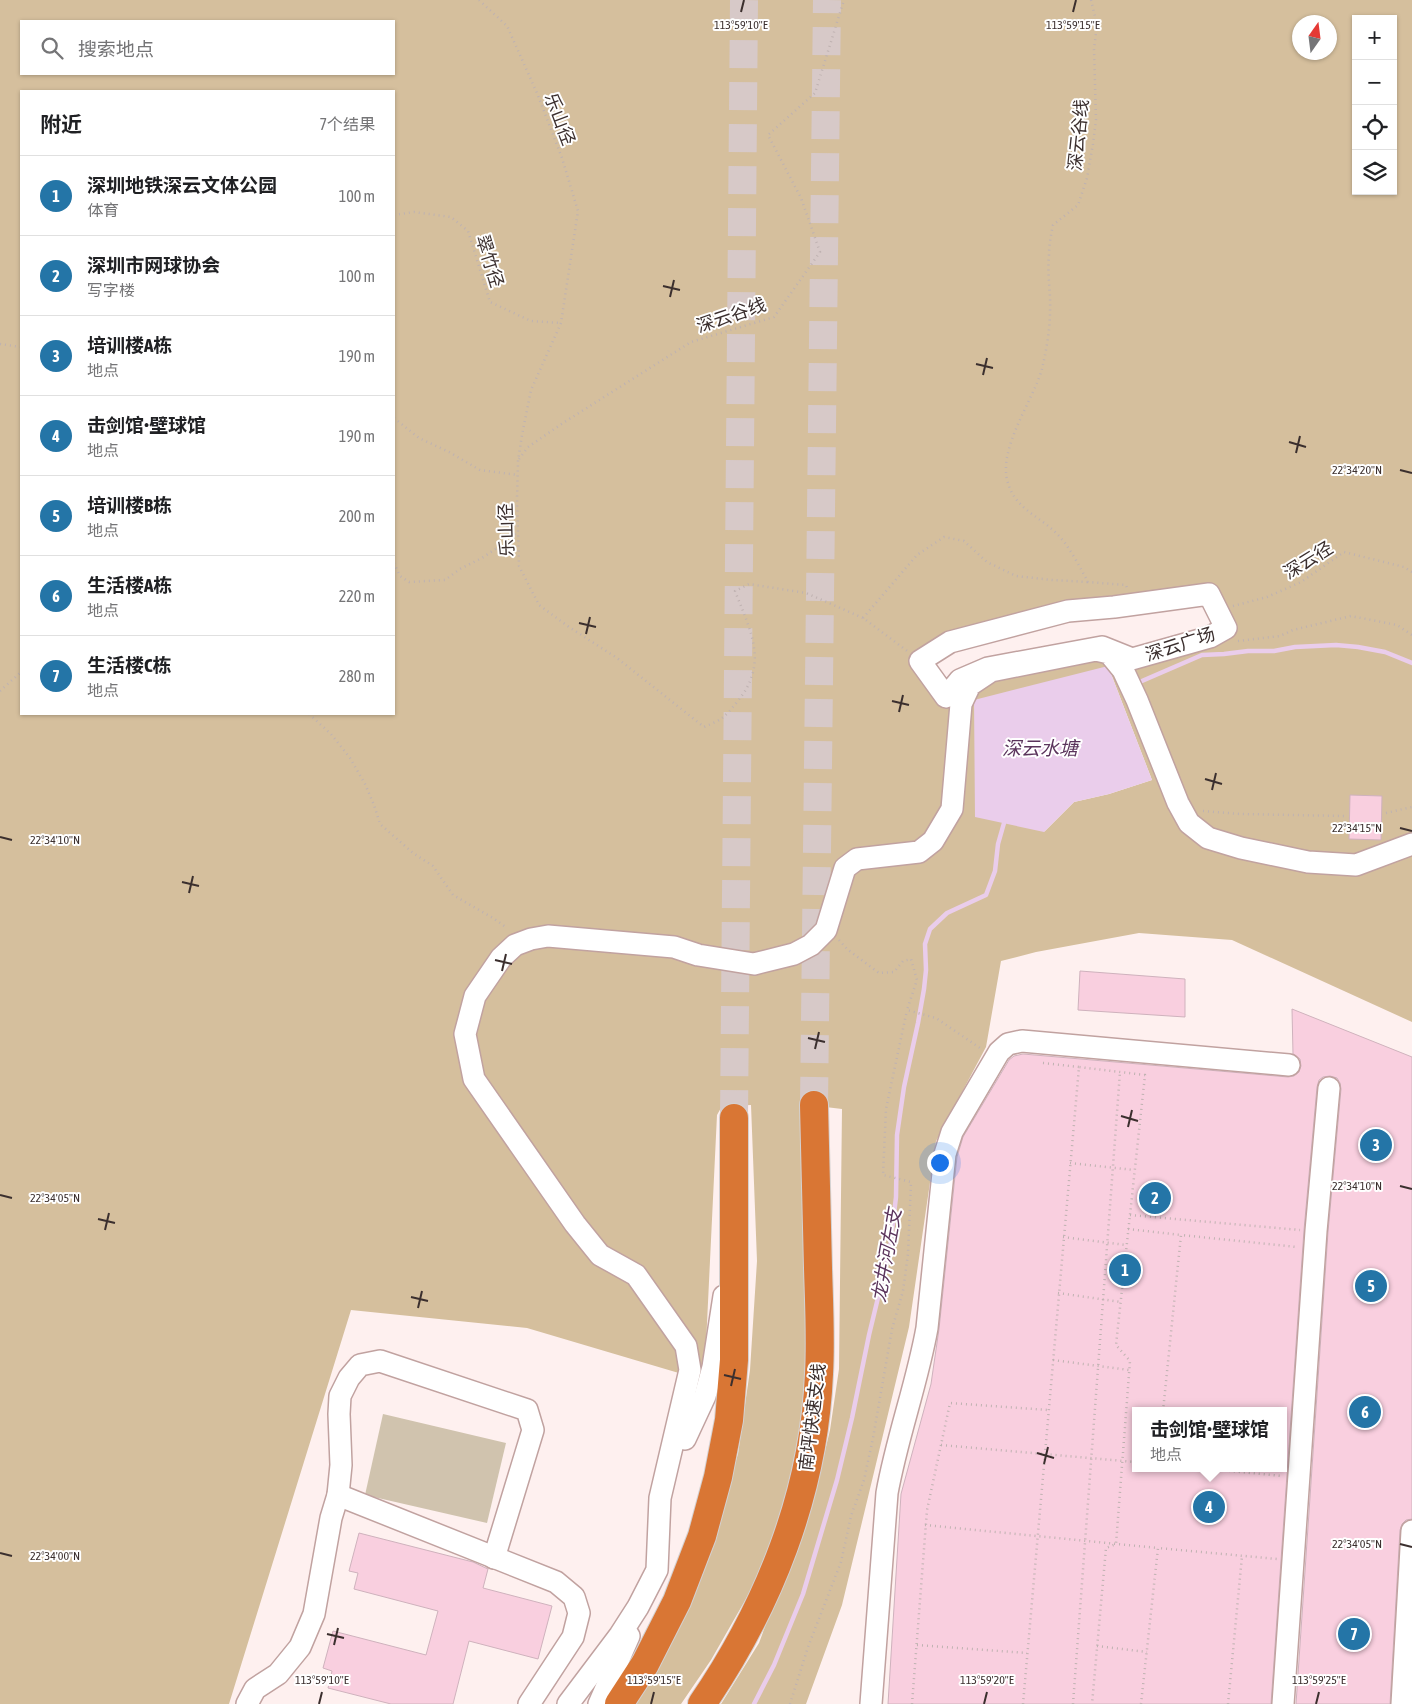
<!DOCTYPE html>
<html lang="zh">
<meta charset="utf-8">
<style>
:root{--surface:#fff;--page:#f6f6f6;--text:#202124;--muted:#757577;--line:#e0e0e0;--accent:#2475a7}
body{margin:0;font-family:"Asap Condensed","Noto Sans SC",sans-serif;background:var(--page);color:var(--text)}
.controls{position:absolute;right:15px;top:15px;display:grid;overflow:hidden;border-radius:0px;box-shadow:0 1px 4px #0004}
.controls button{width:45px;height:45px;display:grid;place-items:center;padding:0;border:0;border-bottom:1px solid var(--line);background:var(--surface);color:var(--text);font:25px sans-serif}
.compass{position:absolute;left:1292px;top:15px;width:45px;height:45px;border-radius:50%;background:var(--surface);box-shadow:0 1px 4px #0004;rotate:14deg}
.you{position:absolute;left:939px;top:1162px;width:18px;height:18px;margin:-12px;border:4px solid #fff;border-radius:50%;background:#1a73e8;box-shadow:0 0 0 8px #1a73e833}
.badge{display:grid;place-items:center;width:32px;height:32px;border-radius:50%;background:var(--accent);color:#fff;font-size:16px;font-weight:700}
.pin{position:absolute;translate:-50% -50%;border:2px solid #fff;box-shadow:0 1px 5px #0006}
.popup{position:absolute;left:1132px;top:1407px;width:155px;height:65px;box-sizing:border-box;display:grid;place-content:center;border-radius:0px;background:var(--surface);filter:drop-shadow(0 1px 4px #0005);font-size:16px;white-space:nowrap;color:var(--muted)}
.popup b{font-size:19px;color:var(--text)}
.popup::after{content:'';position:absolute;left:50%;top:100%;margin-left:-10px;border:10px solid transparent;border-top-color:var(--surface)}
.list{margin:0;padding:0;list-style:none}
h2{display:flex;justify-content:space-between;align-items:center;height:65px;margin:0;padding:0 20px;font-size:21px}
h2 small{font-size:16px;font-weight:400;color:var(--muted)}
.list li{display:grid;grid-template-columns:32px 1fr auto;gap:15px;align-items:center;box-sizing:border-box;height:80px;padding:0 20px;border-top:1px solid var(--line)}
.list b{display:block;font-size:19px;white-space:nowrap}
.list p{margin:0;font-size:16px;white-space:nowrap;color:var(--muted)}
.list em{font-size:16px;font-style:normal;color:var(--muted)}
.icon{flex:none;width:28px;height:28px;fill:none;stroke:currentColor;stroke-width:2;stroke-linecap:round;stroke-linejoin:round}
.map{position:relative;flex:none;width:1412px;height:1704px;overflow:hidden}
.search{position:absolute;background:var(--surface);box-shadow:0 1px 4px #0004;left:20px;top:20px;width:375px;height:55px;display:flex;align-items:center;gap:12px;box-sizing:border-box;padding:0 18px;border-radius:0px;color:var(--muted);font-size:19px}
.panel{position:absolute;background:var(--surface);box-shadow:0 1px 4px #0004;left:20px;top:90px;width:375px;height:625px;border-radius:0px}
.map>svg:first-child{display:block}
</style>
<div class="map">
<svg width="1412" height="1704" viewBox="0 0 1412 1704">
<rect width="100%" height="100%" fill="#fef0ef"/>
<path fill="#d0c3ae" d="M383,1414L506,1443L487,1523L365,1495Z"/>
<path fill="#d5bf9d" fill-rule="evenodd" d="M0,0H1412V1022L1232,940L1139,933L1036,952L1001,961L986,1047L936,1141L909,1327L842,1605L806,1704H721L759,1643L817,1485L830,1430L839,1369L842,1109L809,1105L810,1346L803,1431L780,1519L751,1590L711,1660L681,1704H628L708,1547L738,1454L750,1370L757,1261L751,1105L722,1106L717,1115L706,1344L699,1379L527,1328L351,1310L229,1704H0ZM1356,19H1393V191H1356ZM21,21H394V74H21ZM1300,22H1330V52H1300ZM21,91H394V714H21ZM1209,594L1226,627L1132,659L1102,647L946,696L921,661L1114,607ZM1108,666L1152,780L1109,794L1074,802L1044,832Z"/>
<path fill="#eacdeb" d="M1108,666L1152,780L1109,794L1074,802L1044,832L975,817L974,700Z"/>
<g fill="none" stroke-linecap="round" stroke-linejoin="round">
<g stroke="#eacdeb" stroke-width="4.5">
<path d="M1135,684L1202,655L1224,654L1248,651H1274L1295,647L1336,645L1358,647L1385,652L1412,663"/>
<path d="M754,1704L774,1665L803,1594L837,1480L852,1418L869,1335L890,1248L896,1197L897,1135L904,1087L918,1023L924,989L926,970L925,944L930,929L947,913L986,895L995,871L998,844L1004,823"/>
</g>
</g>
<g fill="#f9cfdf" stroke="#cfb2bd" fill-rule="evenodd">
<path d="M1350,795L1382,796L1381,840L1349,839Z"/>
<path d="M1080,971L1185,979V1017L1078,1010Z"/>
<path d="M1292,1009L1412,1057V1519L1406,1520L1402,1524L1400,1530L1390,1704H1296L1328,1232L1341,1089L1340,1083L1337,1078L1330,1076L1323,1077L1319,1080L1317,1087L1304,1230L1271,1704H888L901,1494L931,1384L939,1329L957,1157L963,1137L1009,1060L1014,1056L1023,1054L1288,1077L1294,1076L1299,1072L1301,1066L1300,1059L1293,1054ZM1135,1411H1283V1468H1135Z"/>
<path d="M359,1533L473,1562L488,1569L483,1588L552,1606L538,1659L469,1641L453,1704H391L328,1688L332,1671L323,1668L333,1631L426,1655L438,1611L354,1589L358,1573L349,1571Z"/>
</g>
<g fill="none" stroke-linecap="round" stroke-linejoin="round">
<g stroke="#d7c9c8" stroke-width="28" stroke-dasharray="28 14" stroke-linecap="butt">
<path d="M814,1105L827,0"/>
<path d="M734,1118L744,0"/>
</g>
<defs>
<g id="minor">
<path d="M1209,594L1226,628L1210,637L1132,659L1102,647L988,668L960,680L946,697L920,661L950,642L1068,611L1114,607Z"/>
<path d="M685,1439L705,1396L713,1367L724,1296"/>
<path d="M338,1495L556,1582L574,1597L579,1613L573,1637L529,1704"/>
<path d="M247,1704L255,1689L278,1674L300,1647L314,1614L331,1518L338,1495L341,1465L339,1414L340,1396L349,1378L360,1365L380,1361L527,1410L533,1430L494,1558"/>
<path d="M568,1704L620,1635L638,1607L657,1570L660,1498L690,1370L686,1346L636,1275L600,1255L575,1224L474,1079L465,1034L475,996L501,958L515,945L531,939L548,936L674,947L698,955L754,964L794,954L811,945L826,930L845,868L857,859L919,852L933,841L952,809L961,704L970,685L991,671L1096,650L1109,653L1123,670L1137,700L1178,803L1189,823L1208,838L1241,848L1308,862L1356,865L1412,844"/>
<path d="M599,1704L629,1636"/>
<path d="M871,1704L887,1493C897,1437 917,1384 927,1328L945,1154L952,1132L999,1052L1008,1044L1022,1041L1289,1065"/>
<path d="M1283,1704L1316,1231L1329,1088"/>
<path d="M1402,1704L1412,1531"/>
</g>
<g id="highway">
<path d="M619,1704L645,1664L677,1601L702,1536L718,1477L729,1420L734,1360V1118"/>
<path d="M702,1704C769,1606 814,1493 819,1374C821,1339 819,1303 818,1268C817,1214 815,1159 814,1105"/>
</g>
</defs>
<use href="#minor" stroke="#c1a2a0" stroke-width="24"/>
<use href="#highway" stroke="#d4d1d1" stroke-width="30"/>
<g stroke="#bfb2b1" stroke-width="2.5" stroke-dasharray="1 4" stroke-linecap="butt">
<path d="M479,0L507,26L537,93L562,158L578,211L561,323L531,390L522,435L518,461L517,499L519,566L539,605L569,627L617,658L704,727C723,719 724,718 737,702C769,664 751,632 735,591L749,584L806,593L863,618L907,651"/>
<path d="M1091,0L1097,25L1094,49L1096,120L1093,144L1087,178L1078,205L1053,225C1051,235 1049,245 1049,255C1047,274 1051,293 1050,312C1050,331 1046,351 1042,369C1033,401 997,449 1008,483C1016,510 1040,516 1057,534C1068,544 1081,569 1088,582L1126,585L1127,588"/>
<path d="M394,215L414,212L451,217L468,231L490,302L531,321L561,323"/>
<path d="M0,344L21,347"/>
<path d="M394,418L419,438L449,452L480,470L518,475"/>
<path d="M519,459L528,447L563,423L691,342L774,317L820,252L801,198L768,135L815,93L844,0"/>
<path d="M394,563L400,576L409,582L445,580L460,569L482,558L509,540L518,531"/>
<path d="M1233,606L1267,597L1301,582L1344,552L1404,567L1412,572"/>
<path d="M863,618L917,555L944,537L964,541L987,562L1016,576L1052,580L1088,582"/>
<path d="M1238,641L1280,636L1293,630L1351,616L1397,625L1412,635"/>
<path d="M0,691L21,672"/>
<path d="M309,714L331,734L350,758L365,784L374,805L380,824L413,853L433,866L453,895L493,918L507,928"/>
<path d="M1203,811L1240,814L1345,816"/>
<path d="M1386,813L1412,807"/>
<path d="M839,940L847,949L879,973L894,972L903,961L911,959L917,980L907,1010L936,1018L980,1048"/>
<path d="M1043,1063L1079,1067"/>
<path d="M1070,1163L1134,1170"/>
<path d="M1130,1215L1300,1230"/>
<path d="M1128,1229L1181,1235"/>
<path d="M1063,1237L1126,1245"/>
<path d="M1058,1293L1121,1302"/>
<path d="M1053,1360L1129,1370"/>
<path d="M1163,1411L1181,1235L1297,1247"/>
<path d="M941,1445L1135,1462"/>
<path d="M1199,1468L1282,1476"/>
<path d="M925,1525L1158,1548"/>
<path d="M917,1645L1027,1653"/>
<path d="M1097,1646L1147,1652"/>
<path d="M790,1704L808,1647L841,1562L851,1516L864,1480L873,1438L892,1329L903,1291L908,1254L911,1182L883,1175L886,1109L907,1010"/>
<path d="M912,1704L927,1510L950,1403L1048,1410"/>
<path d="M1023,1704L1079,1067L1145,1075L1116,1345L1130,1361L1116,1544L1106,1548L1092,1704"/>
<path d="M1073,1704L1120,1072"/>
<path d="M1141,1704L1158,1548L1277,1559"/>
<path d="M1228,1704L1242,1556"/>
</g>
<use href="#minor" stroke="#fff" stroke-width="21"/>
<use href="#highway" stroke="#d97634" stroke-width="28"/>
</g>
<path fill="none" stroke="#3b2f2e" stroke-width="2" d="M741,12L744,0M1073,12L1076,0M663,286L680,290M670,297L674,280M976,364L993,368M983,375L987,358M1289,442L1306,447M1296,453L1300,436M1400,470L1412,473M579,623L596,627M586,634L590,617M892,701L909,705M899,712L903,695M1205,779L1222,784M1212,790L1216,773M1400,828L1412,831M0,837L12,840M182,882L199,886M189,893L193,876M495,960L512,964M502,971L506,954M808,1038L825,1042M815,1049L819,1032M1121,1116L1138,1121M1128,1127L1132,1110M1400,1186L1412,1189M0,1195L12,1198M98,1219L115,1223M105,1230L109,1213M411,1297L428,1301M418,1308L422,1291M724,1375L741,1379M731,1386L735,1369M1037,1453L1054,1458M1044,1464L1048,1447M1400,1544L1412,1547M0,1553L12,1556M327,1634L344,1638M334,1645L338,1628M319,1704L322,1692M651,1704L654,1692M984,1704L987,1692M1316,1704L1319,1692"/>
<g text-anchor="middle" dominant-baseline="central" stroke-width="4" stroke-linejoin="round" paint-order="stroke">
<g font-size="18" fill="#3b2f2e" stroke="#fff">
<text transform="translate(560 119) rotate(69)">乐山径</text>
<text transform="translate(1078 135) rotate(-84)">深云谷线</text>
<text transform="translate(490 261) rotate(73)">翠竹径</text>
<text transform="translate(731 315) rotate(-19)">深云谷线</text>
<text transform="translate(506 530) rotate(-92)">乐山径</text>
<text transform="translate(1308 560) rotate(-32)">深云径</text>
<text transform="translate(1180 644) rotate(-18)">深云广场</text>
<text transform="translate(812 1417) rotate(-83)">南坪快速支线</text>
</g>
<g font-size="19" font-style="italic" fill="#5b345c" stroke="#fff">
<text x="1040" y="748">深云水塘</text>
<text transform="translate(886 1255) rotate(-80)">龙井河左支</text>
</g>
</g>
<g font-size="12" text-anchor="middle" fill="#3b2f2e" stroke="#fff" stroke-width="4" stroke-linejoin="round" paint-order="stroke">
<text x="741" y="29">113°59'10"E</text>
<text x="1073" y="29">113°59'15"E</text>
<text x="1357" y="474">22°34'20"N</text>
<text x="1357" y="832">22°34'15"N</text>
<text x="55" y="844">22°34'10"N</text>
<text x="1357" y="1190">22°34'10"N</text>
<text x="55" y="1202">22°34'05"N</text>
<text x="1357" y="1548">22°34'05"N</text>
<text x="55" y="1560">22°34'00"N</text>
<text x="322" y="1684">113°59'10"E</text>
<text x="654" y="1684">113°59'15"E</text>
<text x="987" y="1684">113°59'20"E</text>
<text x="1319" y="1684">113°59'25"E</text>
</g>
</svg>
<div class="controls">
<button>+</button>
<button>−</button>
<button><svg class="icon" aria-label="locate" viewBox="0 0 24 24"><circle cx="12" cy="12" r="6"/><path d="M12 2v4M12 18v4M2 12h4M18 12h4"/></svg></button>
<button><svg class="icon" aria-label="layers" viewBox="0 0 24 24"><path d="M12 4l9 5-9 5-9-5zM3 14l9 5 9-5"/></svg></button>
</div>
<svg class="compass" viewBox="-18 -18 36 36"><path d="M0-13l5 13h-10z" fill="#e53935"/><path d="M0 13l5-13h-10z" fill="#757577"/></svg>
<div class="you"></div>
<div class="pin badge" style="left:1125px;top:1270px">1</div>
<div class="pin badge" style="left:1155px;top:1198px">2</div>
<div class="pin badge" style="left:1376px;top:1145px">3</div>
<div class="pin badge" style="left:1209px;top:1507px">4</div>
<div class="popup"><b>击剑馆•壁球馆</b>地点</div>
<div class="pin badge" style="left:1371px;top:1286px">5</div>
<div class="pin badge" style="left:1365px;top:1412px">6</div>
<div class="pin badge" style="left:1354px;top:1634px">7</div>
<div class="search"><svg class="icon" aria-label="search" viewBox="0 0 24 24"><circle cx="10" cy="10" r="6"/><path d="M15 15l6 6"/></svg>搜索地点</div>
<section class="panel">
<h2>附近<small>7个结果</small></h2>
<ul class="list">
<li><span class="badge">1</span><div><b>深圳地铁深云文体公园</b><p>体育</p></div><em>100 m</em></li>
<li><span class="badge">2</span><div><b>深圳市网球协会</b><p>写字楼</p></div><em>100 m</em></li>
<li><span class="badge">3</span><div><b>培训楼A栋</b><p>地点</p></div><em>190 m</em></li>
<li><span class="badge">4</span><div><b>击剑馆•壁球馆</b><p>地点</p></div><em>190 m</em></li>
<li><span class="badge">5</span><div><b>培训楼B栋</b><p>地点</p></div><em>200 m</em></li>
<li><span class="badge">6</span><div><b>生活楼A栋</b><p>地点</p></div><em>220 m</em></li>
<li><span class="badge">7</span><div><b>生活楼C栋</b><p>地点</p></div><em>280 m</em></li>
</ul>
</section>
</div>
